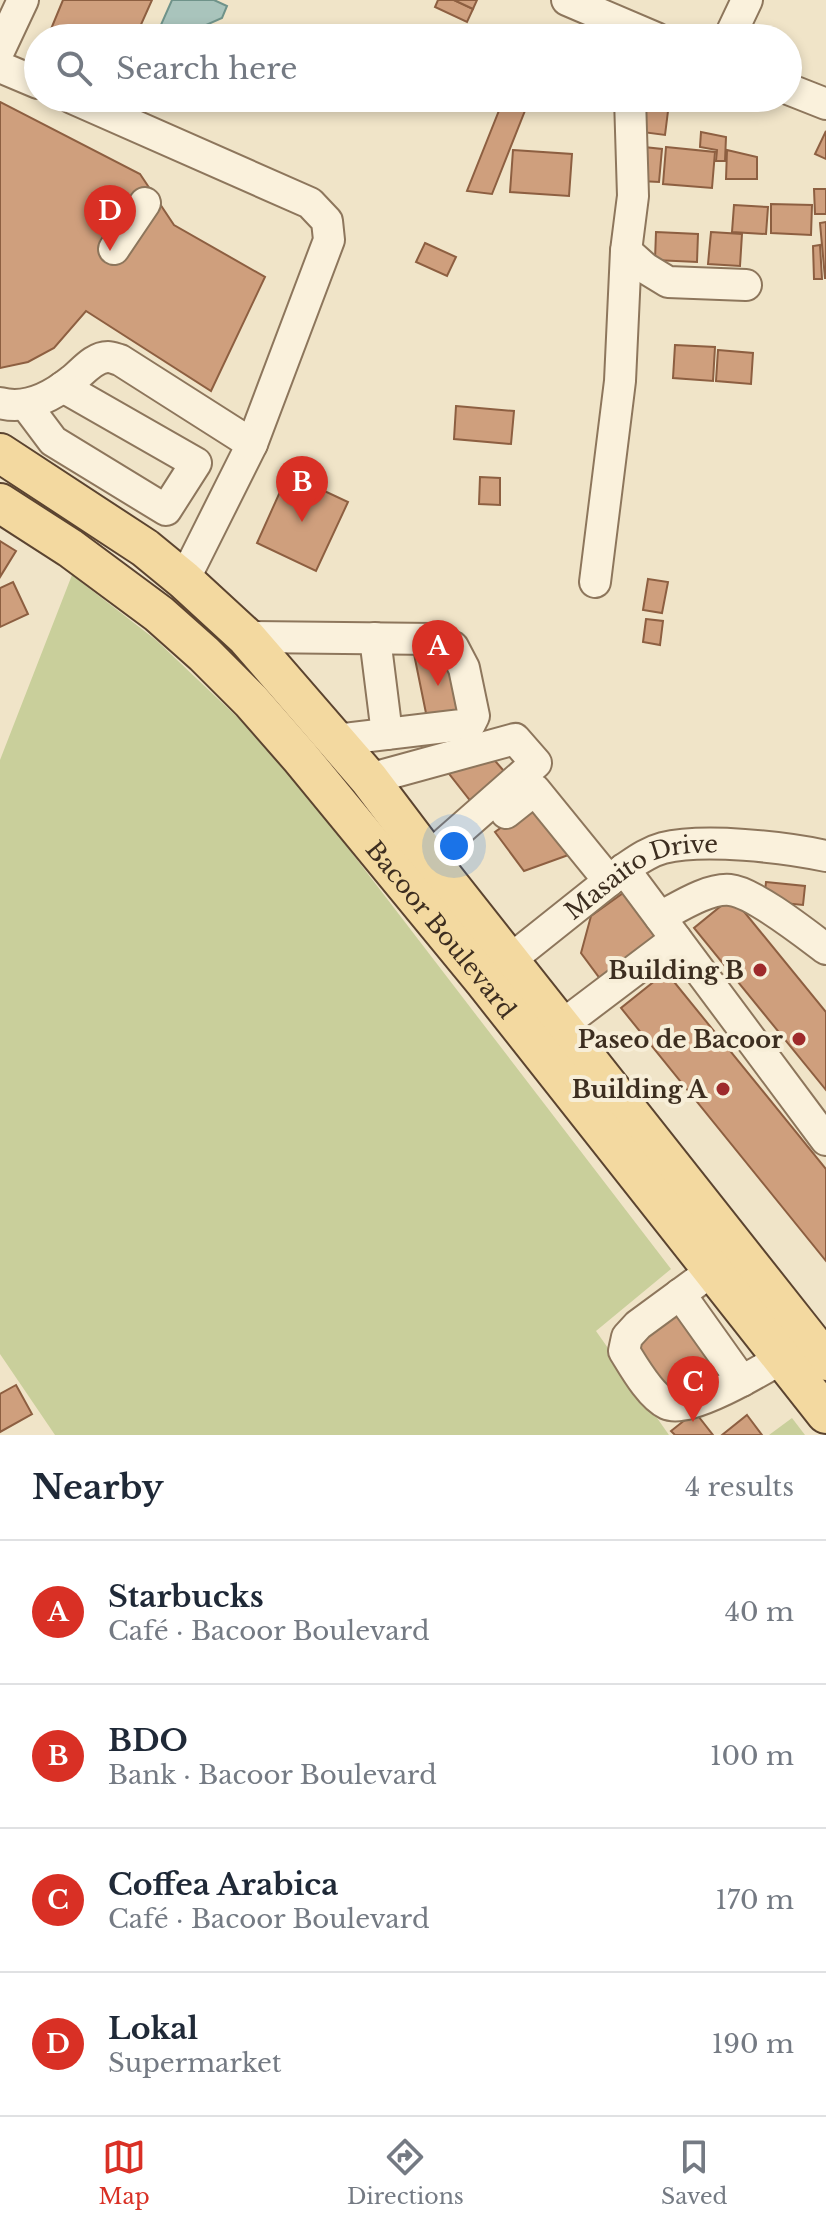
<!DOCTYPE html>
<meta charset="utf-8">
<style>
:root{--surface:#fff;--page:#f2f2f3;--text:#1f2937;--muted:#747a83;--line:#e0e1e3;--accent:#d93025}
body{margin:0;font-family:"Libre Baskerville",serif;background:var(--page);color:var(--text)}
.you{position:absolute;left:454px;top:846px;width:28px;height:28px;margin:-20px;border:6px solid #fff;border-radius:50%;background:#1a73e8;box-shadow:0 0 0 12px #1a73e833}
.badge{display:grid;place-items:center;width:52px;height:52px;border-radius:50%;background:var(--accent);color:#fff;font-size:26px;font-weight:700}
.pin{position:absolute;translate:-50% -66px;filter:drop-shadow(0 2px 4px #0008)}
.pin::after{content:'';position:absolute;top:42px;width:28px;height:24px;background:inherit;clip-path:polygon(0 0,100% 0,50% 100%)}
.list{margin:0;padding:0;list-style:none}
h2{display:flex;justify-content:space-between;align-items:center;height:104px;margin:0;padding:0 32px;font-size:34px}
h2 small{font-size:26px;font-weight:400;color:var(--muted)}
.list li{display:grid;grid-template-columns:52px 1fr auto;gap:24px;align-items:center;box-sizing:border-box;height:144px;padding:0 32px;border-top:2px solid var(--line)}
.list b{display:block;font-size:30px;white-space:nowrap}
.list p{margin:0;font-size:26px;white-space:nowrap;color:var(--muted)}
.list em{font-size:26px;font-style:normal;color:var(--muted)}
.icon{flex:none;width:44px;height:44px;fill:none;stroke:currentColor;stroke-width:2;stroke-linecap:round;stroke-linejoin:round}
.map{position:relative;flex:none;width:826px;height:1435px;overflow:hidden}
.search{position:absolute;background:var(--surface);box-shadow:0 4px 12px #0003;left:24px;right:24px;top:24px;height:88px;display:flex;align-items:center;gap:20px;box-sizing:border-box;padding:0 28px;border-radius:44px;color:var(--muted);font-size:30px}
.sheet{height:680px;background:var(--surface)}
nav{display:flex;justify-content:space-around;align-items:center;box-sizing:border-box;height:112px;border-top:2px solid var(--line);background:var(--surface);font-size:22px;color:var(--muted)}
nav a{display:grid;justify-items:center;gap:4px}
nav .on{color:var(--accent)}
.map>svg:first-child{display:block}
</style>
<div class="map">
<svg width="826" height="1435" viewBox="0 0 826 1435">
<rect width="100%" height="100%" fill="#f0e4c8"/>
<g fill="#c9cf9b">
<path d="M72,575L156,640L276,754L671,1269L596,1331L669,1435H55L0,1354V760Z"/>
<path d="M792,1418L805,1435H769Z"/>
</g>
<path fill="#a9c4bc" stroke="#6f938a" stroke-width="2" d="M172,0H214L227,6L222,18L179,37L160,27Z"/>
<g fill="#cf9f7d" stroke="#8d5f41" stroke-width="2">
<path d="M63,0H152L135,38H71L51,29Z"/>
<path d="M438,0H454L473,9L467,22L435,7Z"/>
<path d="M454,0H477L473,9Z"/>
<path d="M504,98H530L492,194L467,191Z"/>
<path d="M645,98H672L667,108Z"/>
<path d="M0,102L140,174L174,225L265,277L211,391L86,311L54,348L28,362L0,368Z"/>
<path d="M644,108L668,111L665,135L642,132Z"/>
<path d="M826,131V159L815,154Z"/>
<path d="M701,132L726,137L725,161H716L717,150L700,147Z"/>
<path d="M644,147L662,149L659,182L640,181Z"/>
<path d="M666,147L715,152L712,188L663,184Z"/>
<path d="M513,150L572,154L569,196L510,192Z"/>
<path d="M727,150L757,157V179H726Z"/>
<path d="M814,189H826V214H815Z"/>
<path d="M771,204L812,205L811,235L771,233Z"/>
<path d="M734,205L768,207L766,234L732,232Z"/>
<path d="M826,222V278H825L820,223Z"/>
<path d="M656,232L698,234L697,262L655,260Z"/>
<path d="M711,232L742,234L740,266L708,264Z"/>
<path d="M425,243L456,257L447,276L416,262Z"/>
<path d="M820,245L822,279H814L813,246Z"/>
<path d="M675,345L715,347L713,381L673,378Z"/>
<path d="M718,350L753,353L751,384L716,381Z"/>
<path d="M456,406L514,411L511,444L454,439Z"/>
<path d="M288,474L348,502L316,571L257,543Z"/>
<path d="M480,477L500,478V505L479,504Z"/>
<path d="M0,541L16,551L0,577Z"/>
<path d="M648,579L668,582L662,613L643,610Z"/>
<path d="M13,582L28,614L0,627V588Z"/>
<path d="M646,619L663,621L660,645L643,642Z"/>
<path d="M448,648L462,717L428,723L414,654Z"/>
<path d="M489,754L511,779L476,808L439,761Z"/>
<path d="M536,802L574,853L524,871L495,832Z"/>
<path d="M766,882L805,886L803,905L764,901Z"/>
<path d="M626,891L663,942L604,984L581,953L591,916Z"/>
<path d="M732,897L826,1012V1090L694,928Z"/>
<path d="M666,972L826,1169V1261L621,1008Z"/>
<path d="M677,1310L721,1367L673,1404L629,1346Z"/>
<path d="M16,1385L32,1414L0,1432V1394Z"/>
<path d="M695,1412L713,1435H675L671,1431Z"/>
<path d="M747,1415L762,1435H722Z"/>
</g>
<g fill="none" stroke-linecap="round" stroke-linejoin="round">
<defs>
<g id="minor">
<path d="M567,0L656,38"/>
<path d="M729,38L747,0"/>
<path d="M0,49L23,0"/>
<path d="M0,67L38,83"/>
<path d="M788,89L826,104"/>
<path d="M72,98L310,203L327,221L329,240L252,444L184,580"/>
<path d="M630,98L633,196L626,251L645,268L668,282L746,285"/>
<path d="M114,249L145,203"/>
<path d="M0,403C26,410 51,397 71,381C82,373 93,357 108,357C112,357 116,359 120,360L252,444"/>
<path d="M26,405L53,441L166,510L196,463L63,387"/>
<path d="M595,582L620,381L626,251"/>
<path d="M246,637L434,639L453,647L464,668L474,716L470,724L336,740"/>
<path d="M375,638L387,734"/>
<path d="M369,779L515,739L536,763L429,857"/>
<path d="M506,813L535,790L609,881"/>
<path d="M624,869L826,1140"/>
<path d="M660,917C679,907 708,888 730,890C753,892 806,934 826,949"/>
<path id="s1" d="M491,975L624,869C636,861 648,852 663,848C704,838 784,847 826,856"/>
<path d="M561,1026L676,939"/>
<path d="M713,1270L638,1325L627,1337L624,1351C634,1367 650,1396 667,1404C689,1414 762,1370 782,1358"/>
<path d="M680,1294L742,1381"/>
</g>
<g id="major">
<path d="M0,453L145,548L184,580L246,637L369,779L437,869L826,1361"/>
<path id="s2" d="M0,503L70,548L159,614L204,654L251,701L300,757L484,981L826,1414"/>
</g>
</defs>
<use href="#minor" stroke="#8d765c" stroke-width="34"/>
<use href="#major" stroke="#5b4430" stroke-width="42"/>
<use href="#minor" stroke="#faf1dc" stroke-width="30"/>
<use href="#major" stroke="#f3d9a0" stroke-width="38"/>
</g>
<g fill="#9e2a2b" stroke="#f7eed8" stroke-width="3">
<circle cx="760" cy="970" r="8"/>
<circle cx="799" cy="1039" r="8"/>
<circle cx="723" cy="1089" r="8"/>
</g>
<g text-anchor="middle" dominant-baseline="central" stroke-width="8" stroke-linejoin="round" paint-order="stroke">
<g font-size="24" fill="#3d2e20" stroke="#f7eed8">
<text stroke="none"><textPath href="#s1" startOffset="184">Masaito Drive</textPath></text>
<text stroke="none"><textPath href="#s2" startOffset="618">Bacoor Boulevard</textPath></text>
</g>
<g font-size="24" font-weight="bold" fill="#3d2e20" stroke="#f7eed8" text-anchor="end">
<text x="744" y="970">Building B</text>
<text x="783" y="1039">Paseo de Bacoor</text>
<text x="707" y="1089">Building A</text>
</g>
</g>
</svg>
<div class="you"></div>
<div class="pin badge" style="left:438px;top:686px">A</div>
<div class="pin badge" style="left:302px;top:522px">B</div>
<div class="pin badge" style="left:693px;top:1422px">C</div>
<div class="pin badge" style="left:110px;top:251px">D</div>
<div class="search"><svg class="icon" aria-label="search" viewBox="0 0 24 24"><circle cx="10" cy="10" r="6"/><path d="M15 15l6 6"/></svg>Search here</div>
</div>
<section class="sheet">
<h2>Nearby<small>4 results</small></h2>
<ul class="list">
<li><span class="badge">A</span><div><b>Starbucks</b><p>Café · Bacoor Boulevard</p></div><em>40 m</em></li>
<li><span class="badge">B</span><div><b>BDO</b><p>Bank · Bacoor Boulevard</p></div><em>100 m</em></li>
<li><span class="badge">C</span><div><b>Coffea Arabica</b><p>Café · Bacoor Boulevard</p></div><em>170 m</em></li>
<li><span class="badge">D</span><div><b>Lokal</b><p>Supermarket</p></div><em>190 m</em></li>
</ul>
</section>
<nav>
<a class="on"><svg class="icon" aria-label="map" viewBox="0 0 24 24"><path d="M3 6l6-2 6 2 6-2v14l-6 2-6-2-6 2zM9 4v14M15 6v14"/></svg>Map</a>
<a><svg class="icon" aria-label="directions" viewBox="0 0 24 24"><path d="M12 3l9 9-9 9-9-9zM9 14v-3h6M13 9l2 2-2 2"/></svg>Directions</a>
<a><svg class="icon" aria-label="saved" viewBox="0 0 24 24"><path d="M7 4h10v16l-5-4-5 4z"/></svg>Saved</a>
</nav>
